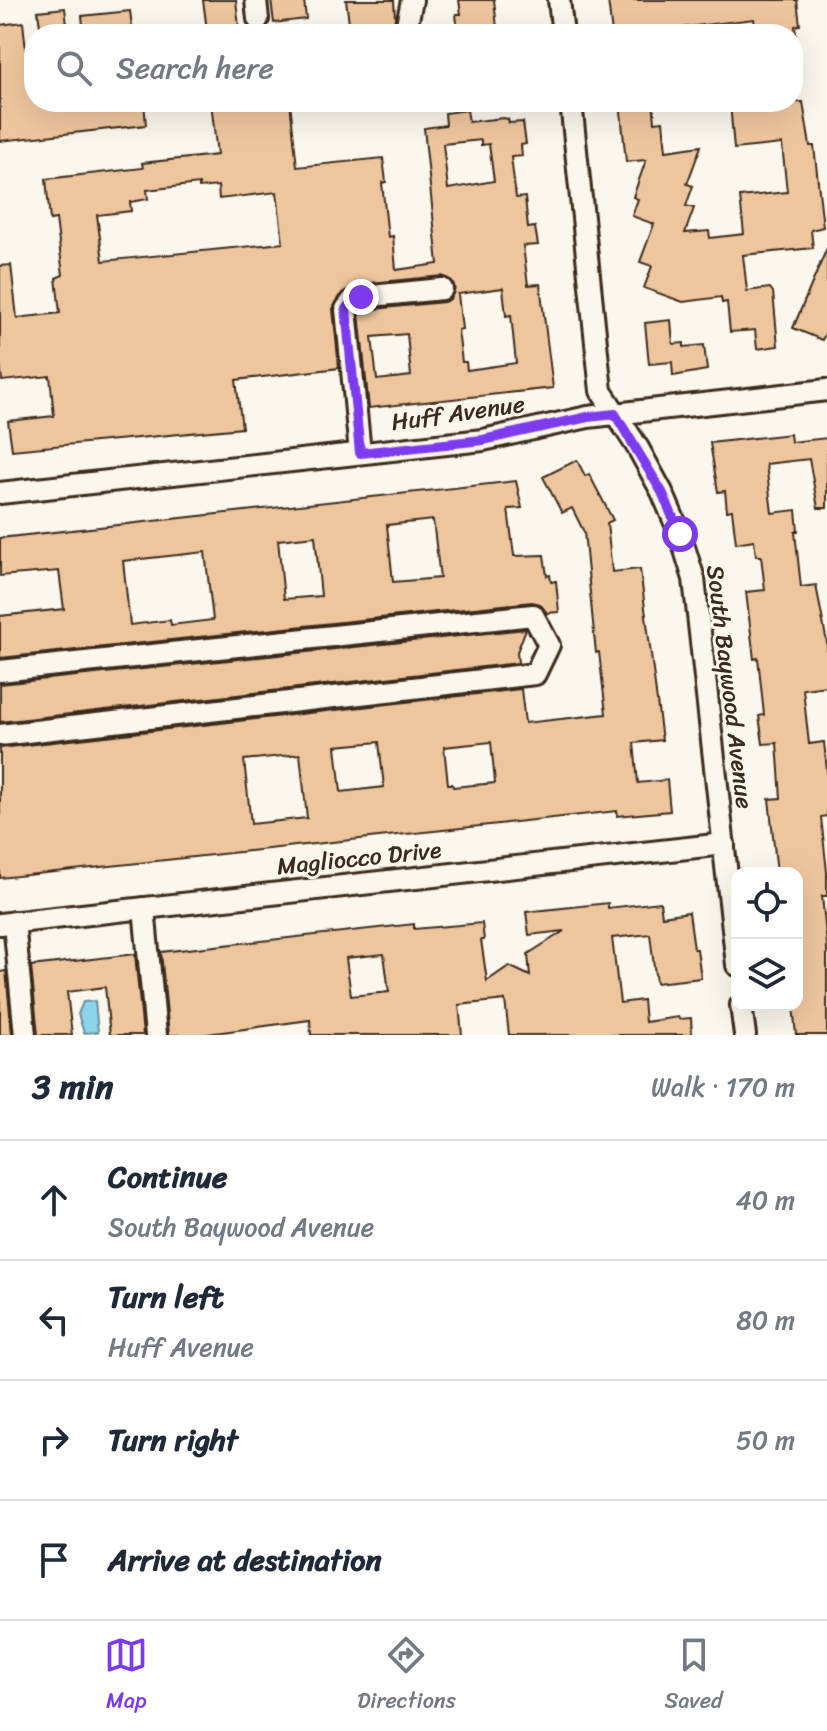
<!DOCTYPE html>
<meta charset="utf-8">
<style>
:root{--surface:#fff;--page:#f6f6f7;--text:#1f2937;--muted:#747a83;--line:#e0e1e3;--accent:#7c3aed}
body{margin:0;font-family:Sriracha,sans-serif;background:var(--page);color:var(--text)}
.controls{position:absolute;right:24px;bottom:24px;display:grid;overflow:hidden;border-radius:16px;box-shadow:0 8px 32px #0002}
.controls button{width:72px;height:72px;display:grid;place-items:center;padding:0;border:0;border-bottom:2px solid var(--line);background:var(--surface);color:var(--text);font:40px sans-serif}
.stop{position:absolute;width:24px;height:24px;margin:-18px;border:6px solid #7c3aed;border-radius:50%;background:#fff}
.stop.end{background:#7c3aed;border-color:#fff;box-shadow:0 2px 8px #0008}
.list{margin:0;padding:0;list-style:none}
h2{display:flex;justify-content:space-between;align-items:center;height:104px;margin:0;padding:0 32px;font-size:34px}
h2 small{font-size:26px;font-weight:400;color:var(--muted)}
.list li{display:grid;grid-template-columns:52px 1fr auto;gap:24px;align-items:center;box-sizing:border-box;height:120px;padding:0 32px;border-top:2px solid var(--line)}
.list b{display:block;font-size:30px;white-space:nowrap}
.list p{margin:0;font-size:26px;white-space:nowrap;color:var(--muted)}
.list em{font-size:26px;font-style:normal;color:var(--muted)}
.icon{flex:none;width:44px;height:44px;fill:none;stroke:currentColor;stroke-width:2;stroke-linecap:round;stroke-linejoin:round}
.map{position:relative;flex:none;width:827px;height:1035px;overflow:hidden}
.search{position:absolute;background:var(--surface);box-shadow:0 8px 32px #0002;left:24px;right:24px;top:24px;height:88px;display:flex;align-items:center;gap:20px;box-sizing:border-box;padding:0 28px;border-radius:32px;color:var(--muted);font-size:30px}
.sheet{height:584px;background:var(--surface)}
nav{display:flex;justify-content:space-around;align-items:center;box-sizing:border-box;height:112px;border-top:2px solid var(--line);background:var(--surface);font-size:22px;color:var(--muted)}
nav a{display:grid;justify-items:center;gap:4px}
nav .on{color:var(--accent)}
.map>svg:first-child{display:block}
</style>
<div class="map">
<svg width="827" height="1035" viewBox="0 0 827 1035">
<rect width="100%" height="100%" fill="#fbf7ec"/>
<filter id="ink" filterUnits="userSpaceOnUse"><feTurbulence type="fractalNoise" baseFrequency=".0125" numOctaves="2"/><feDisplacementMap in="SourceGraphic" scale="16" xChannelSelector="R" yChannelSelector="G"/><feConvolveMatrix kernelMatrix="1 2 1 2 8 2 1 2 1" color-interpolation-filters="sRGB"/></filter>
<g filter="url(#ink)">
<path fill="#8bd4ec" stroke="#6b909a" stroke-width="2" d="M95,1001L98,1032L84,1033L78,1014L83,1002Z"/>
<g fill="#eec69e" stroke="#3b2a1e" stroke-width="2" fill-rule="evenodd">
<path d="M203,0H236L239,27L207,30Z"/>
<path d="M271,0H304L306,19L274,23Z"/>
<path d="M346,0H394L395,18L392,34H353V30H350Z"/>
<path d="M459,0H494L497,28L458,32L456,14H461Z"/>
<path d="M608,0H797L800,25L795,26L796,34H759L756,32L754,19L686,27L687,34H612Z"/>
<path d="M65,8L68,33L41,34L38,11Z"/>
<path d="M130,11L133,34H84L82,16Z"/>
<path d="M23,22L30,88H34V102H144L146,125L0,141V25Z"/>
<path d="M211,102H290L297,167L383,158L386,182L382,183L388,237L393,236L396,270L438,264L424,128L446,125L445,113L467,110L469,122L503,118L508,119L509,123L523,122L526,144L521,145L522,156L511,157L516,198L525,197L528,228L535,227L538,245L523,246L528,285L540,284L553,388L369,408L359,313L364,310L444,302L450,299L455,288L452,281L442,276L360,284L342,293L333,309L339,368L236,380L242,428L12,450L8,421L54,416L50,376L2,381L0,362V266L11,265L17,318L60,313L56,278L63,275L56,219L50,220L46,179L143,168L142,163L217,155ZM481,140V145L489,144L494,181L448,189L443,144ZM199,184V188L218,186L219,199L277,192L283,243L103,261L97,215L131,211L130,202L148,199L147,190ZM503,288L506,316L511,315L516,363L467,370L466,362H462L458,330L462,329L458,294ZM407,334L411,376L377,380L372,337Z"/>
<path d="M620,102H653L655,122L663,121L666,151L701,146L687,184L693,186L686,206L694,208L685,233L709,231L710,238L744,234L740,197L787,192L782,144L734,149L730,103L803,102L810,146H814L823,227L811,230L813,248L743,255L747,291L770,288L773,292L778,346L757,349L755,330L730,332L727,302L722,303L721,297L683,302L644,288L652,266L640,262L654,224L632,216L638,199L633,197L646,160L626,162Z"/>
<path d="M827,248V330L822,340L793,328Z"/>
<path d="M671,320L673,344L684,343V347L704,345L707,370L673,376L672,362L649,364L645,323Z"/>
<path d="M790,434L791,442L827,438V508H818L809,459L766,464L772,513L796,510L798,531L795,532L801,587L816,585L827,643V686L803,689L809,744L824,742L827,771V816L821,817L827,872V896H822L827,945V1035H796L793,1005H797V873H777L769,799L781,798L777,743L763,744L759,716L764,715L758,658L754,659L746,592L765,590L761,556H756L754,540L736,543L732,510L727,511L725,491L718,492L710,443Z"/>
<path d="M577,460L585,476L589,474L613,520L607,523L612,572L640,569L662,740L634,743L638,783L667,780L670,811L617,816V811L0,878V748L521,689L525,723L606,714L599,652L596,653L584,532L572,508L562,513L543,477ZM379,742L384,787L341,792L336,746ZM491,742L495,783L453,787L452,784H448L444,747ZM300,754L307,818L251,824L244,760Z"/>
<path d="M516,481L522,508L508,509L514,556L544,555L547,576L550,575L551,582L556,581L559,612L547,613L540,604L532,602L0,658V616L64,609L59,571L0,576V538ZM433,520L440,578L393,582L387,525ZM315,536L321,596L284,599L278,540ZM205,552L213,620L171,625L170,620L130,625L123,561Z"/>
<path d="M526,629L517,652L518,663L0,722V684Z"/>
<path d="M660,902L662,916L689,912L694,949H697L701,978L656,983L650,934L612,938L620,1003L643,1000L645,1022L678,1017L679,1019L691,1018L692,1035H509L505,1000L459,1005L462,1035H311L310,1020L200,1035H169L161,952L414,924V929L482,923L484,940H481L487,981L509,966L530,976L528,954L564,931L529,935L526,912L608,903V908ZM384,954L389,992L351,996L346,958Z"/>
<path d="M135,954L143,1035H110L105,987L67,992L72,1035H38L31,966Z"/>
<path d="M6,971L12,1035H0V972Z"/>
</g>
<g fill="none" stroke-linecap="round" stroke-linejoin="round">
<defs>
<g id="minor">
<path d="M256,0L258,19"/>
<path d="M559,0L563,34"/>
<path d="M405,34L412,0"/>
<path d="M571,102L601,391L638,448L662,492L680,534L694,579L737,965"/>
<path d="M360,453L346,309L352,301L361,297L442,289"/>
<path d="M0,493L483,440L588,417L827,390"/>
<path d="M0,671L533,615L549,645L535,674L0,735"/>
<path d="M144,908L156,1035"/>
<path d="M14,922L25,1035"/>
<path d="M0,924L724,844"/>
<path d="M741,1005L745,1035"/>
</g>
</defs>
<use href="#minor" stroke="#3b2a1e" stroke-width="26"/>
<use href="#minor" stroke="#fbf7ec" stroke-width="20"/>
</g>
</g>
<g fill="none" stroke-linecap="round" stroke-linejoin="round" filter="url(#ink)">
<path stroke="#7c3aed" stroke-width="10" d="M361,297L352,301L346,309L360,453L483,440L588,417L615,414L662,492L680,534"/>
</g>
<g text-anchor="middle" dominant-baseline="central" stroke-width="6" stroke-linejoin="round" paint-order="stroke">
<g font-size="24" fill="#3b2a1e" stroke="#fbf7ec">
<text transform="translate(458 413) rotate(-8)">Huff Avenue</text>
<text transform="translate(730 687) rotate(83)">South Baywood Avenue</text>
<text transform="translate(359 858) rotate(-6)">Magliocco Drive</text>
</g>
</g>
</svg>
<div class="controls">
<button><svg class="icon" aria-label="locate" viewBox="0 0 24 24"><circle cx="12" cy="12" r="6"/><path d="M12 2v4M12 18v4M2 12h4M18 12h4"/></svg></button>
<button><svg class="icon" aria-label="layers" viewBox="0 0 24 24"><path d="M12 4l9 5-9 5-9-5zM3 14l9 5 9-5"/></svg></button>
</div>
<div class="stop" style="left:680px;top:534px"></div>
<div class="stop end" style="left:361px;top:297px"></div>
<div class="search"><svg class="icon" aria-label="search" viewBox="0 0 24 24"><circle cx="10" cy="10" r="6"/><path d="M15 15l6 6"/></svg>Search here</div>
</div>
<section class="sheet">
<h2>3 min<small>Walk · 170 m</small></h2>
<ul class="list">
<li><svg class="icon" aria-label="ahead" viewBox="0 0 24 24"><path d="M12 20V5M6 11l6-6 6 6"/></svg><div><b>Continue</b><p>South Baywood Avenue</p></div><em>40 m</em></li>
<li><svg class="icon" aria-label="left" viewBox="0 0 24 24"><path d="M17 20v-9H6M10 6l-5 5 5 5"/></svg><div><b>Turn left</b><p>Huff Avenue</p></div><em>80 m</em></li>
<li><svg class="icon" aria-label="right" viewBox="0 0 24 24"><path d="M7 20v-9h11M14 6l5 5-5 5"/></svg><div><b>Turn right</b></div><em>50 m</em></li>
<li><svg class="icon" aria-label="arrive" viewBox="0 0 24 24"><path d="M6 21V4h12l-3 4 3 4H6"/></svg><div><b>Arrive at destination</b></div></li>
</ul>
</section>
<nav>
<a class="on"><svg class="icon" aria-label="map" viewBox="0 0 24 24"><path d="M3 6l6-2 6 2 6-2v14l-6 2-6-2-6 2zM9 4v14M15 6v14"/></svg>Map</a>
<a><svg class="icon" aria-label="directions" viewBox="0 0 24 24"><path d="M12 3l9 9-9 9-9-9zM9 14v-3h6M13 9l2 2-2 2"/></svg>Directions</a>
<a><svg class="icon" aria-label="saved" viewBox="0 0 24 24"><path d="M7 4h10v16l-5-4-5 4z"/></svg>Saved</a>
</nav>
